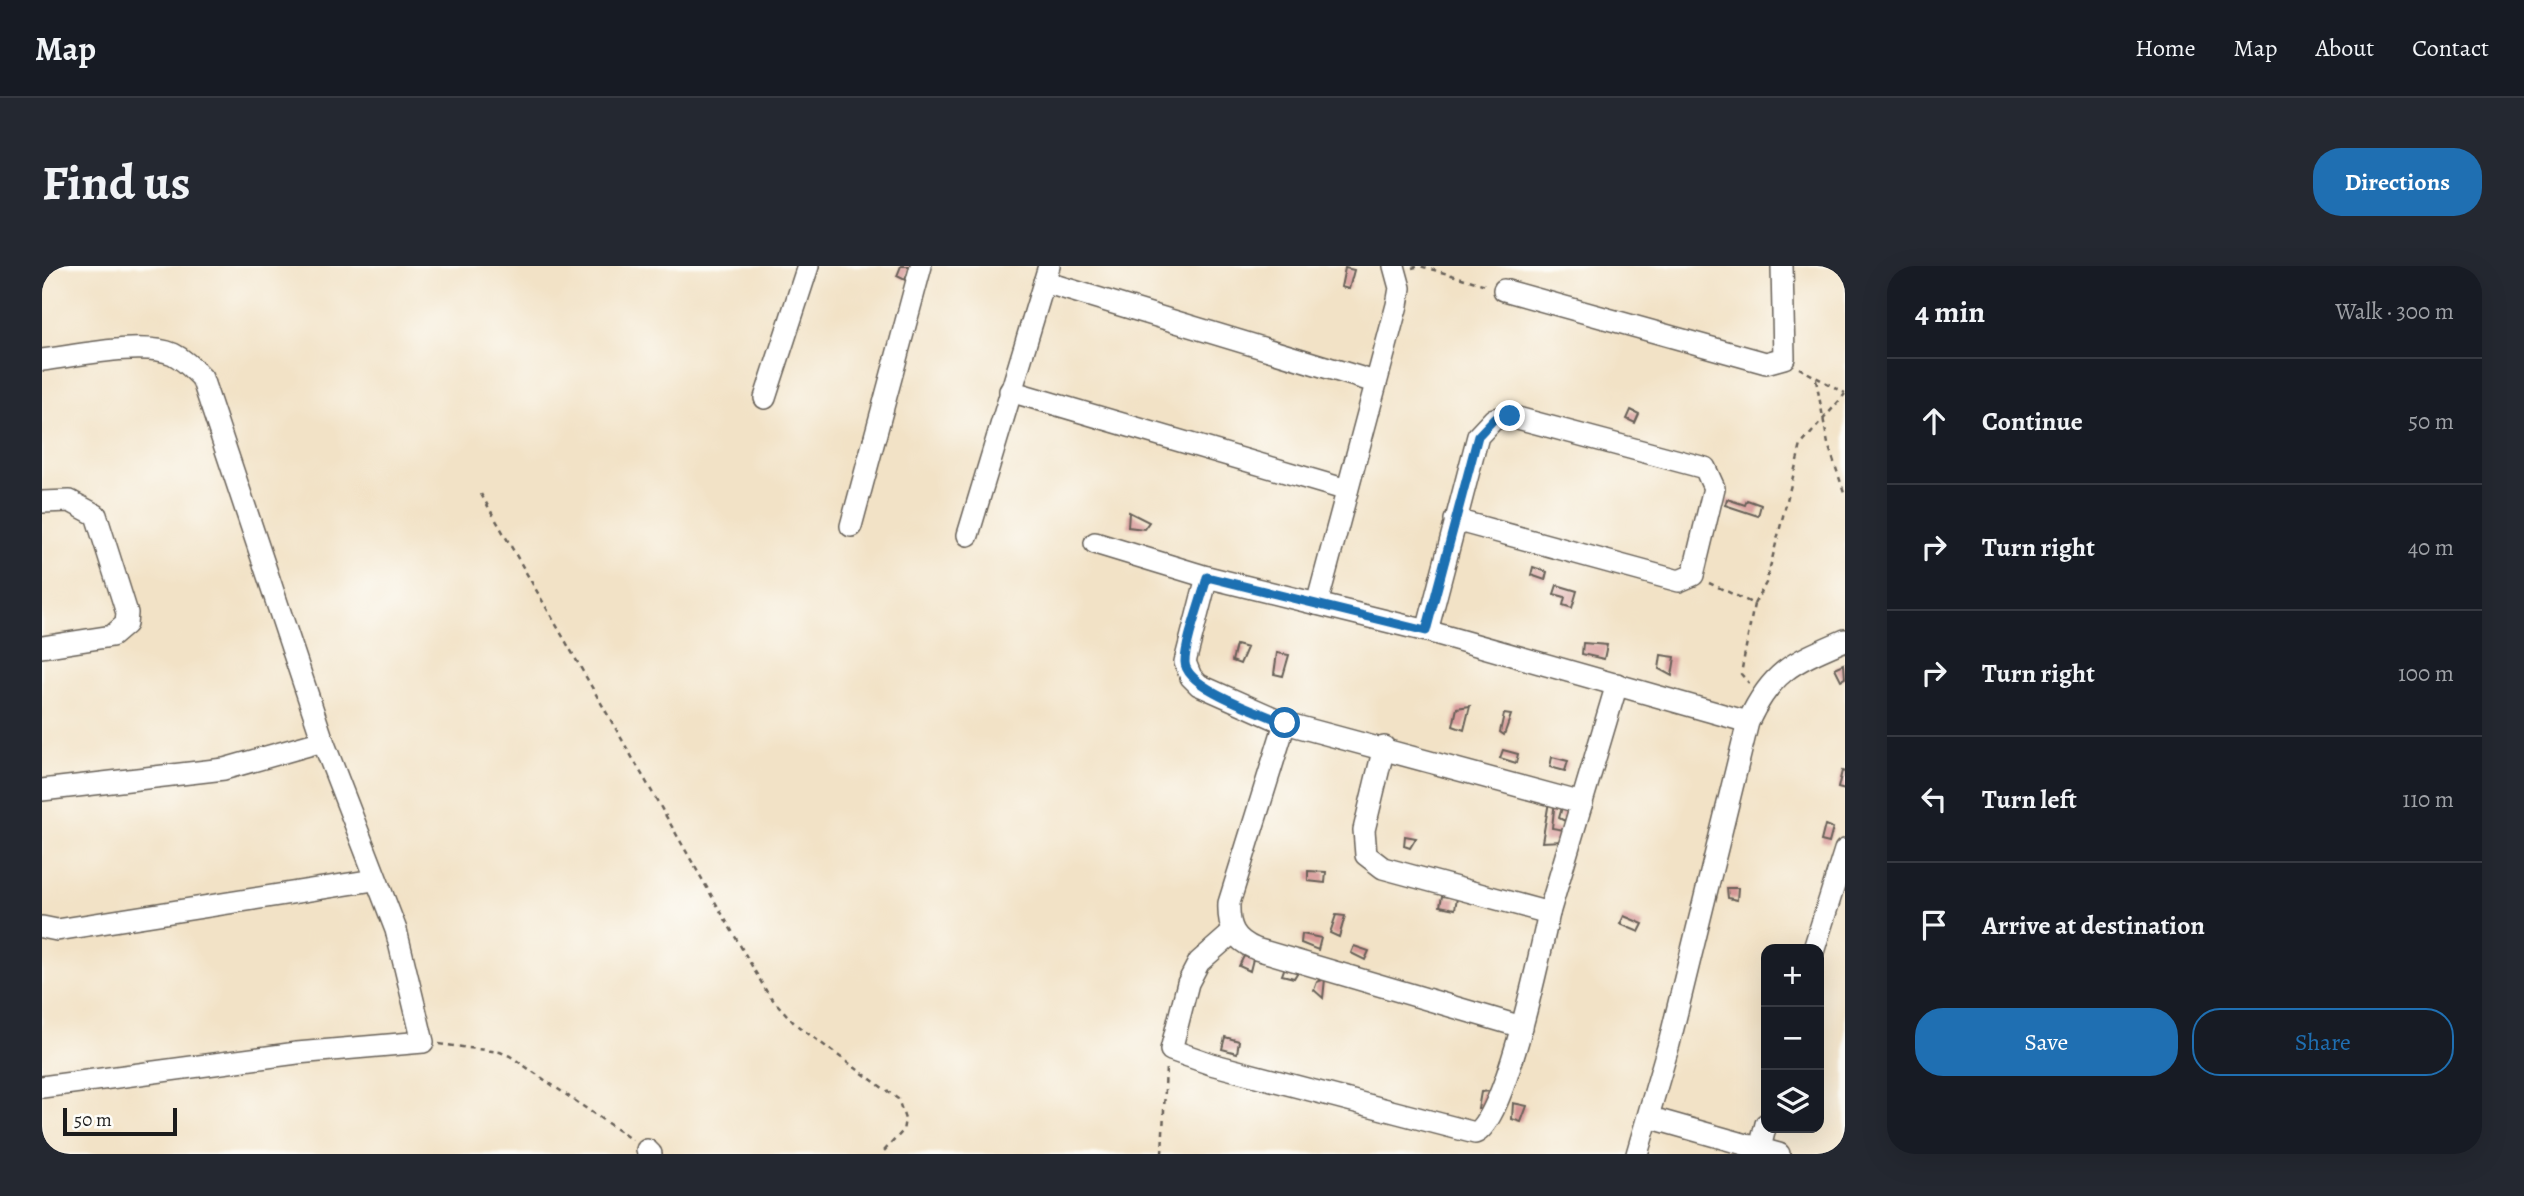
<!DOCTYPE html>
<meta charset="utf-8">
<style>
:root{--surface:#171b24;--page:#242831;--text:#f1f3f6;--muted:#9ea1a6;--line:#363941;--accent:#1f6fb2}
body{margin:0;font-family:Alegreya,serif;background:var(--page);color:var(--text)}
.controls{position:absolute;right:21px;bottom:21px;display:grid;overflow:hidden;border-radius:14px;box-shadow:0 7px 28px #0002}
.controls button{width:63px;height:63px;display:grid;place-items:center;padding:0;border:0;border-bottom:2px solid var(--line);background:var(--surface);color:var(--text);font:35px sans-serif}
.scale{position:absolute;left:21px;bottom:18px;width:114px;box-sizing:border-box;padding-left:7px;border:4px solid #1c1c1c;border-top:0;font-size:19px;line-height:24px;white-space:nowrap;color:#1c1c1c;-webkit-text-stroke:5px #fdfcf7;paint-order:stroke}
.stop{position:absolute;width:21px;height:21px;margin:-16px;border:5px solid #1f6fb2;border-radius:50%;background:#fff}
.stop.end{background:#1f6fb2;border-color:#fff;box-shadow:0 2px 7px #0008}
.list{margin:0;padding:0;list-style:none}
h2{display:flex;justify-content:space-between;align-items:center;height:91px;margin:0;padding:0 28px;font-size:30px}
h2 small{font-size:23px;font-weight:400;color:var(--muted)}
.list li{display:grid;grid-template-columns:46px 1fr auto;gap:21px;align-items:center;box-sizing:border-box;height:126px;padding:0 28px;border-top:2px solid var(--line)}
.list b{display:block;font-size:26px;white-space:nowrap}
.list em{font-size:23px;font-style:normal;color:var(--muted)}
.actions{display:flex;gap:14px;padding:21px 28px}
.actions a{flex:1;padding:16px 0;border:2px solid var(--accent);border-radius:28px;text-align:center;font-size:24px;color:var(--accent)}
.actions .main{background:var(--accent);color:#fff}
.icon{flex:none;width:38px;height:38px;fill:none;stroke:currentColor;stroke-width:2;stroke-linecap:round;stroke-linejoin:round}
.map{position:relative;flex:none;width:1803px;height:888px;overflow:hidden;border-radius:28px}
header{display:flex;align-items:center;gap:42px;box-sizing:border-box;height:98px;padding:0 35px;background:var(--surface);border-bottom:2px solid var(--line)}
header strong{font-size:33px}
nav{display:flex;gap:38px;margin-inline-start:auto;font-size:24px}
.intro{display:flex;align-items:center;justify-content:space-between;box-sizing:border-box;height:168px;padding:0 42px}
h1{margin:0;font-size:49px}
.button{padding:18px 32px;border-radius:28px;background:var(--accent);color:#fff;font-size:24px;font-weight:700}
main{display:flex;gap:42px;padding:0 42px}
aside{flex:1;background:var(--surface);border-radius:28px;box-shadow:0 7px 28px #0002}
.map>svg:first-child{display:block}
</style>
<header>
<strong>Map</strong>
<nav><a>Home</a><a>Map</a><a>About</a><a>Contact</a></nav>
</header>
<div class="intro"><h1>Find us</h1><a class="button">Directions</a></div>
<main>
<div class="map">
<svg width="1803" height="888" viewBox="0 0 1803 888">
<rect width="100%" height="100%" fill="#fdfcf7"/>
<filter id="ink" filterUnits="userSpaceOnUse"><feTurbulence type="fractalNoise" baseFrequency=".0143" numOctaves="2"/><feDisplacementMap in="SourceGraphic" scale="14" xChannelSelector="R" yChannelSelector="G"/><feConvolveMatrix kernelMatrix="1 2 1 2 8 2 1 2 1" color-interpolation-filters="sRGB"/></filter>
<filter id="wash" filterUnits="userSpaceOnUse"><feTurbulence type="fractalNoise" baseFrequency=".00686" numOctaves="4" result="noise"/><feDisplacementMap in="SourceGraphic" scale="28" xChannelSelector="R" yChannelSelector="G"/><feGaussianBlur stdDeviation="1.57" result="paint"/><feColorMatrix in="noise" values="0 0 0 0 0 0 0 0 0 0 0 0 0 0 0 0 0 1.4 0 .05"/><feComposite in="paint" operator="in"/></filter>
<g filter="url(#wash)">
<rect width="100%" height="100%" fill="#f2e2c6"/>
<g id="blocks">
<g fill="#d79897">
<path d="M859,0H869L863,14L855,10Z"/>
<path d="M1303,2L1312,4L1307,23L1299,21Z"/>
<path d="M1589,144L1597,148L1593,157L1585,153Z"/>
<path d="M1685,233L1703,239L1705,234L1719,239L1716,250L1683,239Z"/>
<path d="M1087,246L1107,256L1102,263L1086,261Z"/>
<path d="M1491,301L1505,306L1503,314L1489,309Z"/>
<path d="M1515,319L1535,325L1530,342L1521,339L1523,331L1512,328Z"/>
<path d="M1541,377L1565,379L1562,393L1540,388Z"/>
<path d="M1194,379L1205,382L1198,398L1190,395Z"/>
<path d="M1235,387L1247,389L1241,410L1232,408Z"/>
<path d="M1619,389L1633,391L1630,410L1617,403Z"/>
<path d="M1802,398L1803,412L1799,414L1793,402Z"/>
<path d="M1428,440L1422,464L1411,460L1415,442Z"/>
<path d="M1462,448L1469,449L1462,469L1458,466Z"/>
<path d="M1461,484L1476,488L1474,497L1458,492Z"/>
<path d="M1510,491L1526,495L1523,505L1508,501Z"/>
<path d="M1800,505L1803,506V524L1796,522Z"/>
<path d="M1508,530L1513,534L1510,562L1522,564L1521,575L1500,576Z"/>
<path d="M1521,538L1528,539L1523,555L1517,552Z"/>
<path d="M1783,559L1791,562L1787,577L1779,575Z"/>
<path d="M1363,570L1374,572L1368,582L1362,580Z"/>
<path d="M1266,605L1284,606L1283,617L1266,615Z"/>
<path d="M1685,622H1696L1695,634L1686,632Z"/>
<path d="M1400,630L1415,632L1413,643L1398,640Z"/>
<path d="M1294,649L1303,650L1297,671L1288,667Z"/>
<path d="M1582,650L1601,658L1597,666L1578,658Z"/>
<path d="M1260,668L1279,672L1276,684L1259,677Z"/>
<path d="M1312,680L1327,685L1323,694L1309,687Z"/>
<path d="M1202,690L1211,693L1208,705L1197,700Z"/>
<path d="M1243,701L1257,704L1252,712L1240,709Z"/>
<path d="M1283,713L1281,732L1272,724L1275,716Z"/>
<path d="M1183,771L1197,775L1195,787L1180,783Z"/>
<path d="M1450,825L1445,844L1436,843L1439,826Z"/>
<path d="M1471,837L1485,840L1479,856L1470,853Z"/>
</g>
</g>
</g>
<g filter="url(#ink)">
<use href="#blocks" fill-opacity="0" stroke="#676158" stroke-width="2"/>
<g fill="none" stroke-linecap="round" stroke-linejoin="round">
<defs>
<g id="minor">
<path d="M1352,0L1358,22L1355,39L1275,338L1385,365L1706,456"/>
<path d="M1002,16L1333,116"/>
<path d="M1462,24L1724,97L1742,92L1740,0"/>
<path d="M0,94C34,90 100,75 131,88C143,94 151,103 160,112L281,475L354,664L381,776L255,787L0,821"/>
<path d="M968,125L1305,224"/>
<path d="M723,132L766,0"/>
<path d="M0,236L28,235L54,249L85,347L84,358L70,370L0,381"/>
<path d="M809,260L879,0"/>
<path d="M926,269L1007,0"/>
<path d="M1053,277L1165,311L1275,338"/>
<path d="M1165,311L1143,396L1149,411L1157,419L1243,457L1540,537"/>
<path d="M1385,365L1436,170L1452,153L1468,150L1663,202L1672,222L1651,309L1637,315L1413,254"/>
<path d="M1243,457L1187,637C1186,661 1192,674 1214,683L1480,761"/>
<path d="M1342,481L1322,564L1324,589L1341,602L1507,647L1575,418"/>
<path d="M0,524L182,503L281,475"/>
<path d="M0,661L15,664L332,614"/>
<path d="M1190,667L1157,696L1146,717L1129,784L1169,798L1433,867C1463,856 1499,683 1507,647"/>
<path d="M1772,683L1803,584"/>
<path d="M1606,851L1737,888"/>
<path d="M1718,882L1724,858"/>
<path d="M605,884L609,888"/>
<path d="M1595,888L1627,778L1706,456C1730,404 1752,396 1803,374"/>
</g>
</defs>
<use href="#minor" stroke="#676158" stroke-width="24"/>
<g stroke="#676158" stroke-width="2.5" stroke-dasharray="5 5" stroke-linecap="butt">
<path d="M1370,2L1378,0L1444,19"/>
<path d="M1757,102L1803,127"/>
<path d="M1774,114L1786,178L1803,229"/>
<path d="M439,228L726,728L753,758L856,833L863,853L861,865L839,888"/>
<path d="M1667,317L1712,338L1699,408L1707,417"/>
<path d="M1712,338L1724,317L1759,179L1803,128"/>
<path d="M397,778L458,786L468,790L590,874"/>
<path d="M1120,888L1124,801"/>
</g>
<use href="#minor" stroke="#fff" stroke-width="21"/>
</g>
</g>
<g fill="none" stroke-linecap="round" stroke-linejoin="round" filter="url(#ink)">
<path stroke="#1f6fb2" stroke-width="9" d="M1243,457C1221,447 1143,422 1143,396C1143,375 1160,333 1165,311L1384,365L1436,170L1452,153L1468,150"/>
</g>
</svg>
<div class="controls">
<button>+</button>
<button>−</button>
<button><svg class="icon" aria-label="layers" viewBox="0 0 24 24"><path d="M12 4l9 5-9 5-9-5zM3 14l9 5 9-5"/></svg></button>
</div>
<div class="scale">50 m</div>
<div class="stop" style="left:1243px;top:457px"></div>
<div class="stop end" style="left:1468px;top:150px"></div>
</div>
<aside>
<h2>4 min<small>Walk · 300 m</small></h2>
<ul class="list">
<li><svg class="icon" aria-label="ahead" viewBox="0 0 24 24"><path d="M12 20V5M6 11l6-6 6 6"/></svg><div><b>Continue</b></div><em>50 m</em></li>
<li><svg class="icon" aria-label="right" viewBox="0 0 24 24"><path d="M7 20v-9h11M14 6l5 5-5 5"/></svg><div><b>Turn right</b></div><em>40 m</em></li>
<li><svg class="icon" aria-label="right" viewBox="0 0 24 24"><path d="M7 20v-9h11M14 6l5 5-5 5"/></svg><div><b>Turn right</b></div><em>100 m</em></li>
<li><svg class="icon" aria-label="left" viewBox="0 0 24 24"><path d="M17 20v-9H6M10 6l-5 5 5 5"/></svg><div><b>Turn left</b></div><em>110 m</em></li>
<li><svg class="icon" aria-label="arrive" viewBox="0 0 24 24"><path d="M6 21V4h12l-3 4 3 4H6"/></svg><div><b>Arrive at destination</b></div></li>
</ul>
<div class="actions"><a class="main">Save</a><a>Share</a></div>
</aside>
</main>
